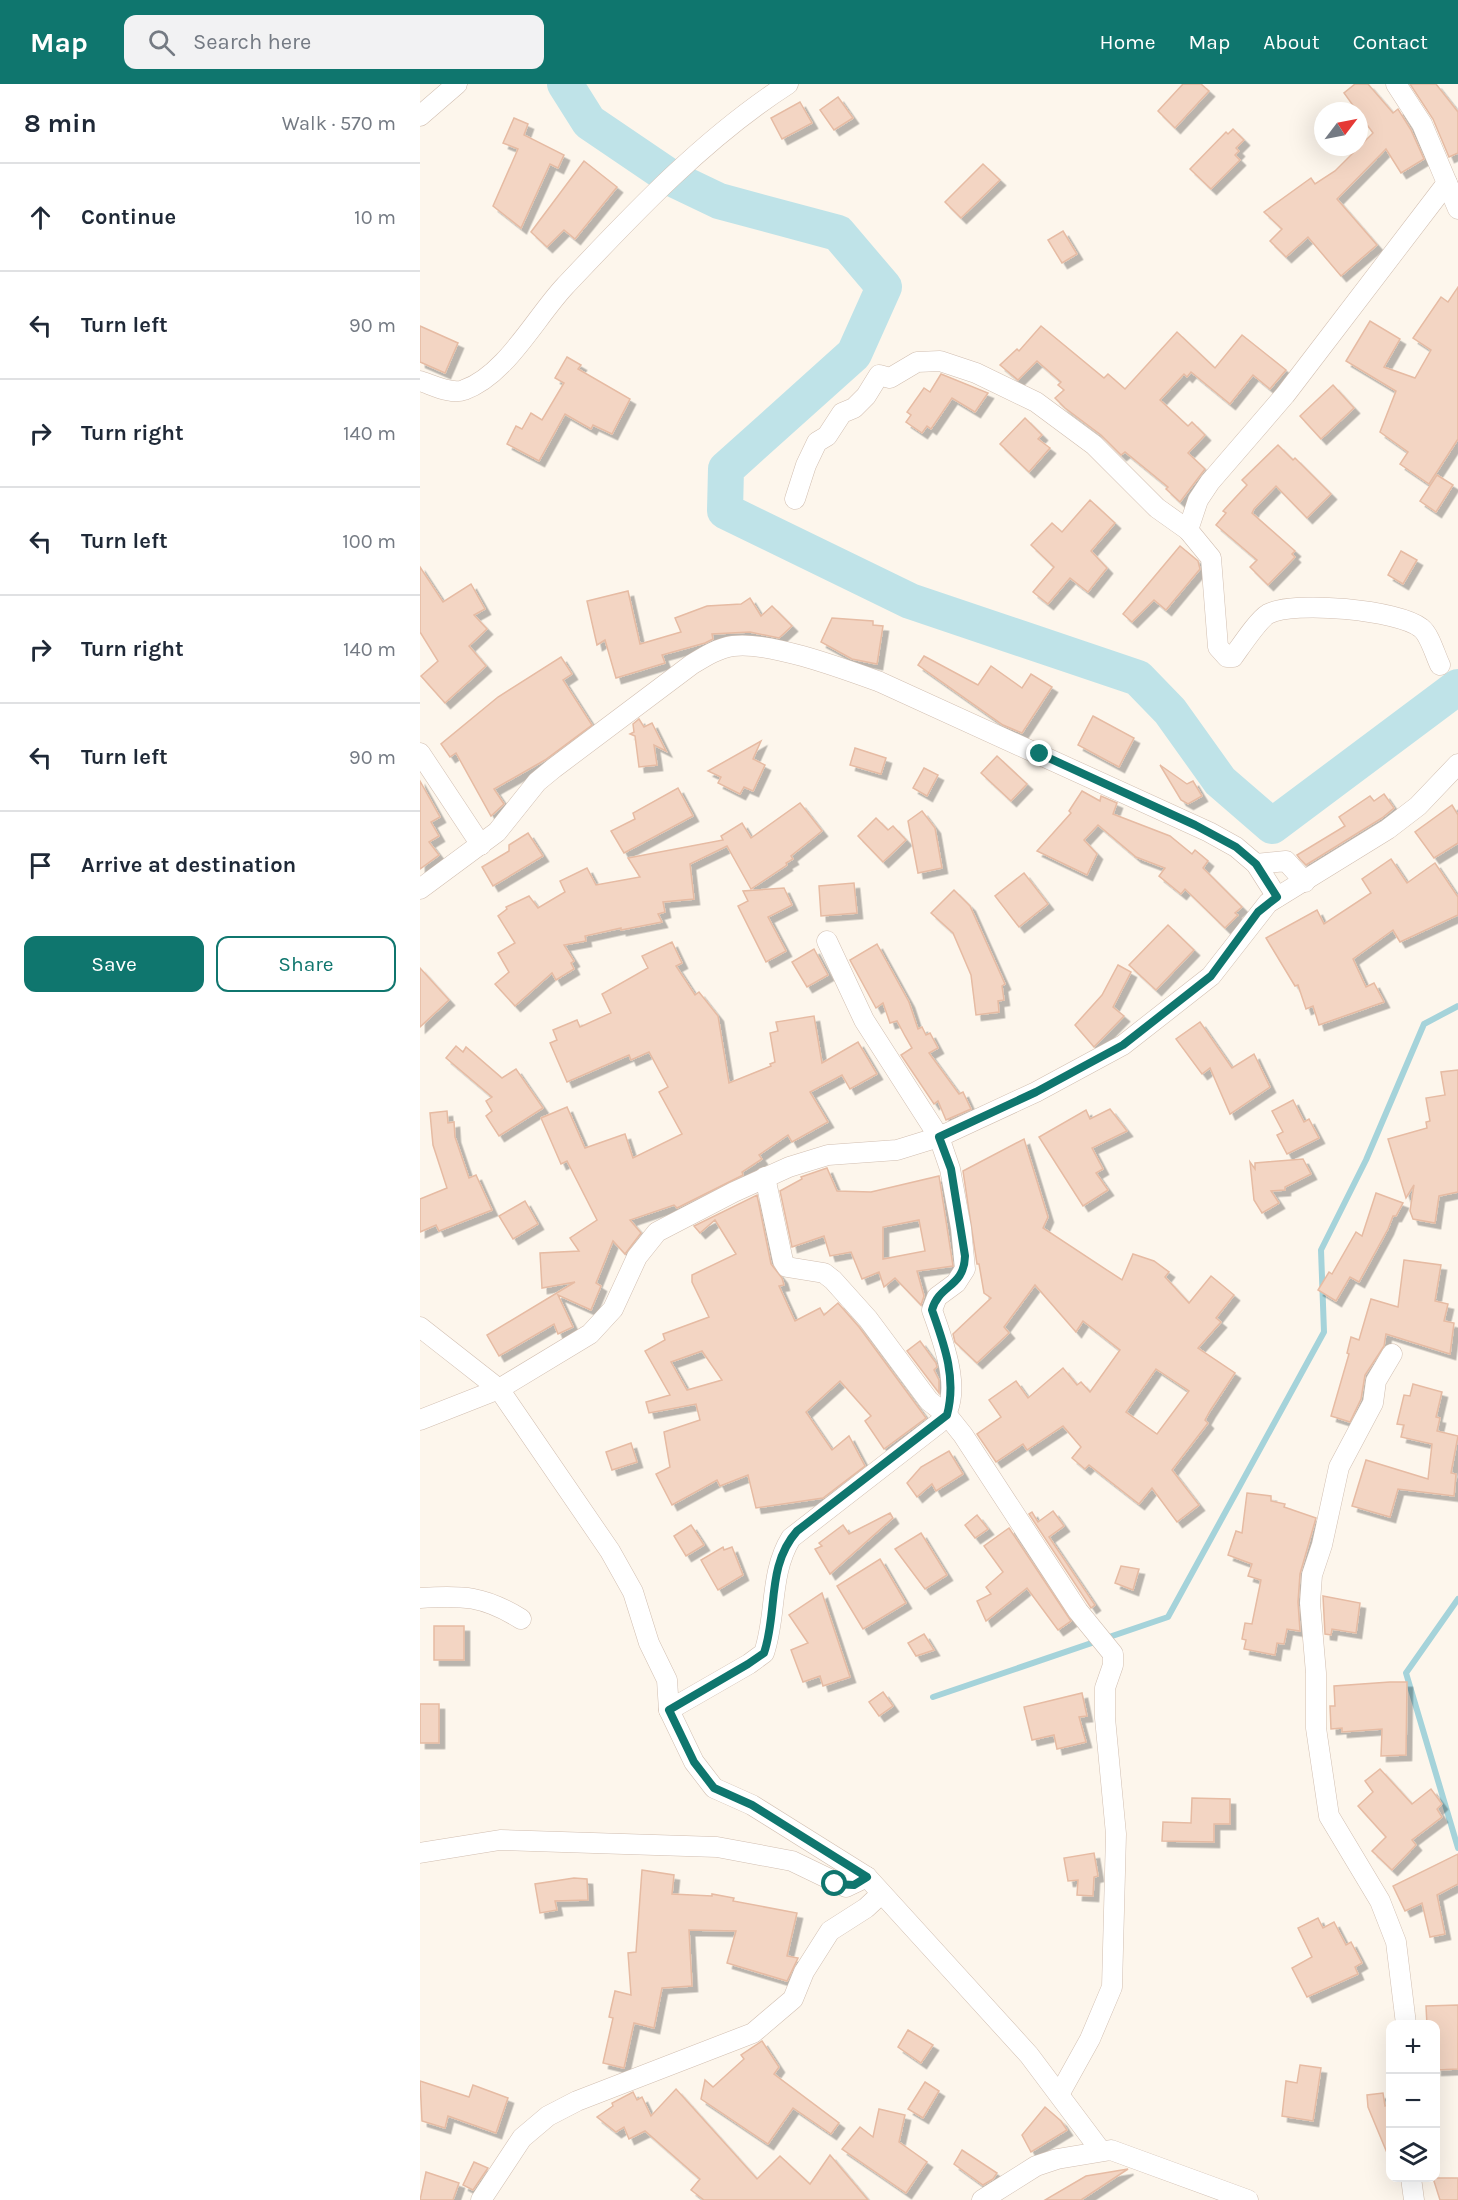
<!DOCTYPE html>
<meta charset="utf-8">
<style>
:root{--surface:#fff;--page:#f2f2f3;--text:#1f2937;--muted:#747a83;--line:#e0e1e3;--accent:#0f766e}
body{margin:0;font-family:Karla,sans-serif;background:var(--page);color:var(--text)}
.controls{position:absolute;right:18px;bottom:18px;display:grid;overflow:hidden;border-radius:12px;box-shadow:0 6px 24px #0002}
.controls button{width:54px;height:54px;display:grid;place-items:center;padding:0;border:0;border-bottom:2px solid var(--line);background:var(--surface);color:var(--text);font:30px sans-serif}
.compass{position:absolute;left:894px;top:18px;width:54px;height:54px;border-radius:50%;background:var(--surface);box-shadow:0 6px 24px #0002;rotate:58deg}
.stop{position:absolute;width:18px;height:18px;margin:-14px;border:4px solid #0f766e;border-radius:50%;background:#fff}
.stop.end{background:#0f766e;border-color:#fff;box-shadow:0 2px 6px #0008}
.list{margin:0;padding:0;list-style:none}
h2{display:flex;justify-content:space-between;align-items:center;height:78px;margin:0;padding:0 24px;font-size:26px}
h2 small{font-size:20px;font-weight:400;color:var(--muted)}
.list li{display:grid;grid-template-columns:39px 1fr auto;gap:18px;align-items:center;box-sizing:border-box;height:108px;padding:0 24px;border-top:2px solid var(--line)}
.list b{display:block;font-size:22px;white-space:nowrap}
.list em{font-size:20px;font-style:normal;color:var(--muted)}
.actions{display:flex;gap:12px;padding:18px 24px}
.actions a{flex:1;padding:14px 0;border:2px solid var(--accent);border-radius:12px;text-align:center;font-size:21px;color:var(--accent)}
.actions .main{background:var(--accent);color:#fff}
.icon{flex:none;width:33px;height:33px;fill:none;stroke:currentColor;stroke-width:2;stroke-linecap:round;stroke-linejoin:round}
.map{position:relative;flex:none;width:1038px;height:2116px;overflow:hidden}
header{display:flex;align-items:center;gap:36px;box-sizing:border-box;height:84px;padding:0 30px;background:var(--accent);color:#fff}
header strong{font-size:28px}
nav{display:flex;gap:33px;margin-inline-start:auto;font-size:21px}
.search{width:420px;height:54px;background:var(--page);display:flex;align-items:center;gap:15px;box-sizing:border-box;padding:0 21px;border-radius:12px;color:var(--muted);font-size:22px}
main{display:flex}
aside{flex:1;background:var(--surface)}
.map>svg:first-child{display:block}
</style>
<header>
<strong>Map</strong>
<div class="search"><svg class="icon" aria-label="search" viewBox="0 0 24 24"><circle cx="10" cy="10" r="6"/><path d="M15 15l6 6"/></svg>Search here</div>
<nav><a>Home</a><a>Map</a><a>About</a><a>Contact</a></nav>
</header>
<main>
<aside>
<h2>8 min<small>Walk · 570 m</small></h2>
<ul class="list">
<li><svg class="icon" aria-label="ahead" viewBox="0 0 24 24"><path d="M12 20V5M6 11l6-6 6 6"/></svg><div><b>Continue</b></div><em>10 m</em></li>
<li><svg class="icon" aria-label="left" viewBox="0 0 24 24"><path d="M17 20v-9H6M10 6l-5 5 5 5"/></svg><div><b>Turn left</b></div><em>90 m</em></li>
<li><svg class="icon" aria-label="right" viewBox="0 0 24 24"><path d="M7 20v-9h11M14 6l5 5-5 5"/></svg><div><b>Turn right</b></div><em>140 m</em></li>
<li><svg class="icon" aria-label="left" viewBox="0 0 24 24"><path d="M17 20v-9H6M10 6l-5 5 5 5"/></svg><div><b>Turn left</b></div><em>100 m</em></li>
<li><svg class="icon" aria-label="right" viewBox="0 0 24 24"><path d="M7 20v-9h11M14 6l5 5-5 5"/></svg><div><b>Turn right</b></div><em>140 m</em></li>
<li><svg class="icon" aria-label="left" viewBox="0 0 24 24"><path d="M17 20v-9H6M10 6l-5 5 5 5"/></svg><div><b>Turn left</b></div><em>90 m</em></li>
<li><svg class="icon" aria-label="arrive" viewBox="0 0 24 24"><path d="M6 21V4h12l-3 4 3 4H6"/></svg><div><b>Arrive at destination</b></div></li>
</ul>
<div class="actions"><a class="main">Save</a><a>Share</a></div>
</aside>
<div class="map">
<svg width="1038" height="2116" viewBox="0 0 1038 2116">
<defs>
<filter id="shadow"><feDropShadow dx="5.5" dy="5.5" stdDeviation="0" flood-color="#0004"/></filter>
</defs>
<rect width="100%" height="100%" fill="#fdf6ec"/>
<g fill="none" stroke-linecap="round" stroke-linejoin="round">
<g stroke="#a5d3da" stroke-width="6">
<path d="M1038,1515L986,1589L1038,1764"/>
<path d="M513,1613L748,1533L904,1248L901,1166L946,1076L1004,940L1038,922"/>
</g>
<path stroke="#bfe3e8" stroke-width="36" d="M145,0L169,38L253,95L299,117L418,149L464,203L434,270L306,385L305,427L490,517L718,594L750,627L800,697L852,742L1038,603"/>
</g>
<g fill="#f3d5c3" stroke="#e6bba3" stroke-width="1.5" fill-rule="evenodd" filter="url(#shadow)">
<path d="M763,0H781L789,7L755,44L738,27Z"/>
<path d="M935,0H948L973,29L978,25L991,46L1004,75L981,89L966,65L917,115L957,161L921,192L888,153L866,173L850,157L862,145L844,128L891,94L895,100L915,87L953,49L924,9Z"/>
<path d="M990,0H1016L1038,28V69L1029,73L1013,35Z"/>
<path d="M418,13L433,34L414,46L400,26Z"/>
<path d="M380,18L392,39L362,55L351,34Z"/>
<path d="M94,34L108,40L104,51L144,71L138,84L130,80L101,144L73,122L98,65L83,59Z"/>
<path d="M813,45L824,56L816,64L819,67L815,71L820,76L791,105L770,85L806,48L808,50Z"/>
<path d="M164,77L197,103L155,155L144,146L127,163L111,148Z"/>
<path d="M563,80L580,96L541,134L525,118Z"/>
<path d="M643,147L657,170L642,179L628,156Z"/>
<path d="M1038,203V355L1009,400L980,380L988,368L960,348L976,307L926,277L950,237L980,255L964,283L995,294L1011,266L993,254L1021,213L1028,218Z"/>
<path d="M0,242L38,259L25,289L0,278Z"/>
<path d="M621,242L684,294L688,290L705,305L757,248L795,284L822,251L866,286L850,305L833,291L810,320L771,288L767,293L764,290L740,316L768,342L772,338L785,351L768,369L785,385L760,418L746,405L748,403L705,368L701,371L681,351L645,324L635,314L644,306L638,301L641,298L617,277L598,296L580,281L597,265L599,267Z"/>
<path d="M147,273L161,281L158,285L210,315L192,350L173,341L171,345L145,330L119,377L87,360L96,342L102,345L111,329L122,336L144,299L135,294Z"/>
<path d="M521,290L568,309L555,328L532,314L511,345L507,342L502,349L486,338L491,331L487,328L504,304L510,308Z"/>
<path d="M913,301L934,324L901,355L880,332Z"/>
<path d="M605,334L622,351L618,355L630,364L609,388L580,360Z"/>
<path d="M858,361L873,376L875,374L911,410L887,434L856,402L834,425L832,429L875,467L872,470L875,473L848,501L830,483L837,476L796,441L806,429L803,427L827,401L822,396Z"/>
<path d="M1017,391L1033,401L1016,428L1000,417Z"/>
<path d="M670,416L695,439L671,467L687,484L668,508L650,494L628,520L613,508L634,483L611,461L632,439L642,448Z"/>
<path d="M760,462L778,477L780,485L746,526L734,516L712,538L703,530Z"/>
<path d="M981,467L997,476L983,500L968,491Z"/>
<path d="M0,483L23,518L51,500L65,525L54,531L67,545L49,562L66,582L25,619L1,592L18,577L0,548Z"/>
<path d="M208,507L220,560L261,548L255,534L287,522L321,520L330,514L341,532L352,522L372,542L359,554L330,548L292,550L293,555L285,559L242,571L245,579L196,594L185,556L177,561L167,517Z"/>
<path d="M412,534L453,537V541L463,542L457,580L432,575L401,558Z"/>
<path d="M504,572L558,601L571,582L602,604L611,590L632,603L602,649L583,641L498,581Z"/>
<path d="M141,573L152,590L143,596L172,641L125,676L74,705L84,720L71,732L36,669L30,673L21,660L78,613Z"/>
<path d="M673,632L714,654L699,683L658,661Z"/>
<path d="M219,635L224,643L232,639L246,667L234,661L237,681L219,683L215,652L210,650L214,648L213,640Z"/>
<path d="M341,657L333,675L345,681L333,707L324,703L320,710L298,699L301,693L288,687Z"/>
<path d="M435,664L466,674L461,690L430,681Z"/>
<path d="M577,672L607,700L591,717L561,689Z"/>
<path d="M740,681L767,700L773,697L782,712L768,720L761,716Z"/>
<path d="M504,684L518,691L507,712L493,704Z"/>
<path d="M0,697L20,733L11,738L19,752L9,758L19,771L0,785Z"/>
<path d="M258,704L273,732L204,769L191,747L215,735L213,729Z"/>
<path d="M662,707L680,717L681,712L697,719L693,730L750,752L772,770L775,766L788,777L783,784L822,823L815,829L818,831L805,844L765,805L761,810L739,792L745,784L716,773L678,741L664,756L677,770L667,791L617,767L651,729L649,727Z"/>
<path d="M964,710L974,724L962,734L886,781L880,775L877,771L925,742L919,733L950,712L954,717Z"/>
<path d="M380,719L402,747L371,772L373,775L366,779L367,781L331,805L307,762L270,780L274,815L243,818L245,828L238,830L242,838L201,846V844L165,852L166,857L144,861L154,877L151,879L154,885L136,896L132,889L95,922L75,900L89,888L78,869L95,859L78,832L87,825L86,823L109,812L118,824L145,808L140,797L167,784L176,801L220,793L208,774L303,756L301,752L322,739L331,754Z"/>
<path d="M1032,721L1038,731V759L1014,774L995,748Z"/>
<path d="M502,727L515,744L522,784L498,789L488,737Z"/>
<path d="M456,734L468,746L473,742L486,756L463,778L438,752Z"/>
<path d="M108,749L123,772L73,802L62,783L89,767V761Z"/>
<path d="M971,775L987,799L1015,779L1038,813V831L980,858L973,846L933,875L946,903L954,899L964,918L899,941L893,922L886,925L878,901L875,902L846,854L897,826L904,840L951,809L942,795Z"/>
<path d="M604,789L628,820L599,843L575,812Z"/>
<path d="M434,799L437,829L401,832L399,802Z"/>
<path d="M364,804L372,821L348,833L366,867L346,878L318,822L328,817L323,807Z"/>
<path d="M534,806L550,822L585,900L582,902L584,916L578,917L579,928L556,931L551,891L533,849L511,829Z"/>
<path d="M748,841L774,866L736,906L709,881Z"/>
<path d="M252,858L262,879L256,882L275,911L279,908L298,932L309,999L351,982L350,980L355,978L350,949L358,947L356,938L394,932L402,979L438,958L457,990L430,1005L422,991L390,1008L408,1038L372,1058L368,1051L339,1071L342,1075L322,1088L323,1091L257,1124L254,1121L210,1136L221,1149L205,1170L193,1157L176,1199L181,1202L171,1226L138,1211L153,1243L138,1250L134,1240L79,1272L67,1251L155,1198L122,1204L120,1169L159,1167L150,1154L177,1136L147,1077L141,1080L121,1034L147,1023L165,1064L205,1050L213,1074L262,1050L239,1008L248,1003L229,968L211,976L209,971L147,998L130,959L137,956L133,946L157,936L160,943L191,929L182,910L228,884L222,872Z"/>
<path d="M457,860L489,918L498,945L502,943L506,951L510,949L518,964L509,969L539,1010L543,1008L551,1025L526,1036L518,1017L514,1020L481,971L492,964L485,952L477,937L470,939L463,919L456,924L430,876Z"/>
<path d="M394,865L408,891L387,903L372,878Z"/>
<path d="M698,881L711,888L693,923L704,932L674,963L655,941L682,911Z"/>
<path d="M0,884L29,916L0,943Z"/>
<path d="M780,938L812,984L834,970L850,1003L810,1030L790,984L782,990L756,955Z"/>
<path d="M36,962L43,968L46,963L82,994L96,985L123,1024L79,1052L66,1032L72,1027L66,1017L72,1013L26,974Z"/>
<path d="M1038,986V1108L1019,1112L1015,1139L993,1135L990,1127L994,1101L986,1114L968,1055L1007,1044L1006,1038L1010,1037L1006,1014L1025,1011L1021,988Z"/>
<path d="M873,1016L884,1038L889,1035L899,1054L867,1070L857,1051L863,1048L852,1027Z"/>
<path d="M690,1025L707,1047L672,1064L683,1085L676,1089L688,1106L663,1122L619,1053L666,1026L670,1035Z"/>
<path d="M27,1027L28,1039L34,1038L35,1053L49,1094L56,1091L72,1126L19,1147L16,1141L0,1148V1115L27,1104L13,1061L10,1029Z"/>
<path d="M604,1055L628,1133L623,1144L702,1196L713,1170L734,1177L749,1188L745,1193L769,1219L791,1192L814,1211L796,1234L801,1238L778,1264L815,1289L790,1327L785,1336L788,1339L752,1386L779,1421L757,1438L732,1404L719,1420L669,1381L665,1385L652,1374L661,1363L643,1342L607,1366L603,1360L576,1378L557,1350L581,1333L569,1316L596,1297L608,1314L643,1284L657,1301L661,1298L670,1308L700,1266L663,1237L656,1248L615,1201L584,1243L589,1249L557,1279L535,1258L533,1250L571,1214L564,1209L559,1180H557L543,1087ZM736,1285L769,1307L737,1350L706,1328Z"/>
<path d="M883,1075L891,1090L865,1103V1106L851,1107L859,1119L842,1129L834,1116L830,1078L835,1085V1079Z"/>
<path d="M407,1084L417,1107L451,1108L519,1092L533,1182L497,1187L504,1212L501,1221L475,1194L464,1203L459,1188L442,1195L431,1168L410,1172L404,1152L372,1163L360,1107L382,1095L381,1093ZM499,1136L505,1167L463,1175V1143Z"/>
<path d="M956,1109L983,1119L976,1132H973L968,1145L939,1198L930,1193L916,1217L898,1206L909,1188L912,1190L936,1148L942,1152Z"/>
<path d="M337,1111L351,1180L362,1194L364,1201L359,1202L375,1237L400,1224L404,1231L418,1219L439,1243L506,1334L464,1365L445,1337L451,1332L420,1297L386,1328L412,1366L429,1352L445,1382L403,1414L336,1424L328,1391L300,1402L297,1396L252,1421L236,1390L250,1383L244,1348L280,1336L276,1320L229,1329L226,1318L250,1311L225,1267L245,1256L243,1250L289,1233L272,1198V1191L316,1170L295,1136L280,1149L274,1142ZM282,1267L302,1296L267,1306L251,1278Z"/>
<path d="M105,1117L118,1140L93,1155L79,1132Z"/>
<path d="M984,1176L1021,1181L1015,1217L1028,1220L1024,1237L1034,1239L1030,1270L966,1250L964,1262L945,1291L941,1315L930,1338L911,1332L929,1270L927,1269L931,1253L939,1256L951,1215L978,1223Z"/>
<path d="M500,1257L516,1279L517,1283L514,1286L519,1296V1309L487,1267Z"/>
<path d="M993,1300L1022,1308L1016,1333L1020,1334L1017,1347L1038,1352L1031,1389L1036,1390L1034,1412L978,1405L970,1433L932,1422L946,1376L1008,1395L1012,1360L981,1353L984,1341L977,1340L984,1311L990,1312Z"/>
<path d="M211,1359L217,1378L192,1386L186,1368Z"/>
<path d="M529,1367L543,1390L516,1407L512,1400L497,1413L487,1399L501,1383Z"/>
<path d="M827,1409L851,1412V1417L865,1420L864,1423L896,1434L880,1490L878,1518L880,1547L867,1545L864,1560L857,1559L855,1571L824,1565L826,1556L822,1555L825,1539L832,1540L841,1496L828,1492L832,1480L808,1471L816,1447L822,1449Z"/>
<path d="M633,1427L644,1442L629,1453L675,1521L671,1524L609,1430L612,1428L618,1438Z"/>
<path d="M470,1429L473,1434L410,1490L395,1465L402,1462L399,1459L423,1441L429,1450Z"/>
<path d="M557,1431L568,1445L555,1454L545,1441Z"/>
<path d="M271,1441L284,1461L266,1472L254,1452Z"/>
<path d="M589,1444L651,1537L638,1546L607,1504L566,1537L557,1517L571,1510L566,1503L583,1488L564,1462Z"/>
<path d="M501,1449L527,1491L505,1505L475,1465Z"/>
<path d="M303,1463L304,1466L312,1463L323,1491L298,1506L281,1476Z"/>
<path d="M460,1475L486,1519L443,1545L417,1502Z"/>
<path d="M701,1482L719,1485L713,1506L695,1499Z"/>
<path d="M402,1509L430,1593L403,1602L400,1592L383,1598L371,1566L388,1559L369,1531Z"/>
<path d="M903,1512L940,1519L936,1549L912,1545L911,1551L905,1550Z"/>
<rect x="14" y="1542" width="30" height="34"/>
<path d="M504,1550L514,1566L496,1572L488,1559Z"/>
<path d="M970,1598H987L986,1671L961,1672L962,1645L922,1648V1644L911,1645L910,1622H915L914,1602Z"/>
<path d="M463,1608L473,1622L459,1632L449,1618Z"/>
<path d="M662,1609L667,1632L659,1633L666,1658L637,1665L634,1651L612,1656L604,1623Z"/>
<rect x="0" y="1620" width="19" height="39"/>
<path d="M960,1685L992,1720L1011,1705L1022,1720L1017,1725L1022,1733L992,1756L996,1761L972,1786L952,1767L966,1753L938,1722L953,1708L945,1697Z"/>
<path d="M772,1714L810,1715V1740H794V1758L742,1757L743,1738L771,1739Z"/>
<path d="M674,1769L678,1792L674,1793L673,1812L657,1811L658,1796L648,1797L644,1774Z"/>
<path d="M1038,1770V1800L1017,1811L1025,1850L1010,1853L1002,1819L985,1827L973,1802Z"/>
<path d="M222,1786L254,1791L252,1810L292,1812V1810L314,1814L313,1817L377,1829L367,1872L378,1874L367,1897L307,1879L316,1847L269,1846L272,1902L242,1904L234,1944L214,1939L204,1984L183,1979L193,1934L189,1933L195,1907L211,1911L208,1869L216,1868Z"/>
<path d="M154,1794L167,1795L168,1816L135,1817L137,1826L120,1829L115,1800Z"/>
<path d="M898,1834L903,1844L914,1838L926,1861L931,1858L942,1879L935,1883L938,1890L887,1913L872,1884L892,1873L878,1844Z"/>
<path d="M1038,1921V1985L1016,1986V1941H1007L1006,1922Z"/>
<path d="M488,1946L513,1961L501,1979L478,1963Z"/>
<path d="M342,1957L359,1983L354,1990L419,2039L411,2050L373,2024L348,2060L281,2015L285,1996L293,2003L324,1975L321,1971Z"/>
<path d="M880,1981L901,1984L893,2037L862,2032L866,1997L877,1999Z"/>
<path d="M0,1997L49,2013L53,2001L88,2014L76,2049L28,2032L25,2044L2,2037Z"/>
<path d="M505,1998L519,2007L503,2034L488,2025Z"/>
<path d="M256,2005L337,2095L360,2072L390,2100L410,2071L448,2116H284L271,2106L280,2095L225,2047L209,2055L204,2043L196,2048L177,2033L193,2022L192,2019L213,2008L217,2016L222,2013L231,2032Z"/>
<path d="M963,2009L965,2022L970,2020V2076L948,2023L947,2011Z"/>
<path d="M625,2023L641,2037L647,2046L611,2068L602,2051Z"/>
<path d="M459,2025L485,2031L479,2058L507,2078L486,2109L422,2065L440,2043L453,2053Z"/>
<path d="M542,2066L577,2089L573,2095L563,2101L534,2080Z"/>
<path d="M54,2078L68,2084L53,2106L43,2101Z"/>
<path d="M708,2085L661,2116H625L666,2092Z"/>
<path d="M6,2088L39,2099L33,2116H0Z"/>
<path d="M1013,2094H1038V2116H1020Z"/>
</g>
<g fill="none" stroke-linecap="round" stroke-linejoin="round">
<defs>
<g id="minor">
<path d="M976,0L1002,40L1038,125"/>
<path d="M0,32L37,0"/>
<path d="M0,297C13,301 31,311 44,306C86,291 115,234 145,202C213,130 284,54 368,0"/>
<path d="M375,415L386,381L397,358L407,352L422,329L434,324L446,312L459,291L470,294L497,278L520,277L556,289L616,318L674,361L737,424L768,446L791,474L798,563L807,573H813C821,562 838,536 848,530C873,516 979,526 1001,544C1010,551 1015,571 1020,581"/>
<path d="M768,446L778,416L790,398L865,311L1027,99"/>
<path d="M0,669L61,761"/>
<path d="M836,780L866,777L885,798"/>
<path d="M0,805L77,748L117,698L134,684L271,581C284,573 298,564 313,562C349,557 424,585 460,598L789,748L816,763L836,780L857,813"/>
<path d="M345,1093L363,1177L367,1183L404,1189L413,1196L448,1235L509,1317L527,1331L543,1351L658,1527L693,1570V1581L685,1604V1634L696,1750L692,1903L670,1955L640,2009"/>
<path d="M0,1243L79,1305L190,1467L213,1508L229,1559L247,1596L249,1626L274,1678L294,1704L332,1721L447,1793L609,1971L681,2067"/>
<path d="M972,1270L956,1297L953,1319L919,1383L902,1461L892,1491L890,1519L896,1589V1644L909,1732L960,1817L976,1858L986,1940"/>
<path d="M0,1336L79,1305L170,1250L193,1225L217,1173L237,1148L314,1108L369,1083L408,1071L477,1066L519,1053L616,1008L703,961L791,892L848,819L968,745L998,722L1038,680"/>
<path d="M0,1514C43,1511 64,1512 101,1535"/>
<path d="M249,1626L329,1580L344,1569C357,1531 349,1490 371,1454L519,1339C546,1313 522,1255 512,1226L517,1213L536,1199L545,1185L541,1144L530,1085L519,1053L444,936L407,857"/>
<path d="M0,1769L80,1756L297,1763L372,1777L426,1803L447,1793"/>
<path d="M991,2094L994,2116"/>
<path d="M61,2116L102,2054L128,2032L157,2017L333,1949L373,1915L384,1888L410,1847L446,1824L461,1810"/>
<path d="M562,2116L616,2082L637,2075L691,2066L828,2116"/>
</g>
</defs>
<use href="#minor" stroke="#d1beb0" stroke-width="21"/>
<use href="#minor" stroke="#fff" stroke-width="20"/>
</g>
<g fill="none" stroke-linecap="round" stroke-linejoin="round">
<path stroke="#0f766e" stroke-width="8" d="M415,1800L434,1801L447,1793L332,1721L294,1704L274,1678L249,1626L328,1580L344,1569C358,1528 346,1482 377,1447L527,1331C537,1294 524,1260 512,1226C519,1200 544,1204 545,1172L531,1085L519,1053L616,1008L703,961L791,892L838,828L857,813L836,780L816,763L775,741L620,670"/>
</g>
</svg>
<div class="controls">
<button>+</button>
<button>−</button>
<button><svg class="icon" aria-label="layers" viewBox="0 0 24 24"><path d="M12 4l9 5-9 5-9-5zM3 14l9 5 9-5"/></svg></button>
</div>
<svg class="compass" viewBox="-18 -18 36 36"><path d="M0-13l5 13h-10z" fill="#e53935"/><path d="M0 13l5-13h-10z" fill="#747a83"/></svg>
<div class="stop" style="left:415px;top:1800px"></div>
<div class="stop end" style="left:620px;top:670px"></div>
</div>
</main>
